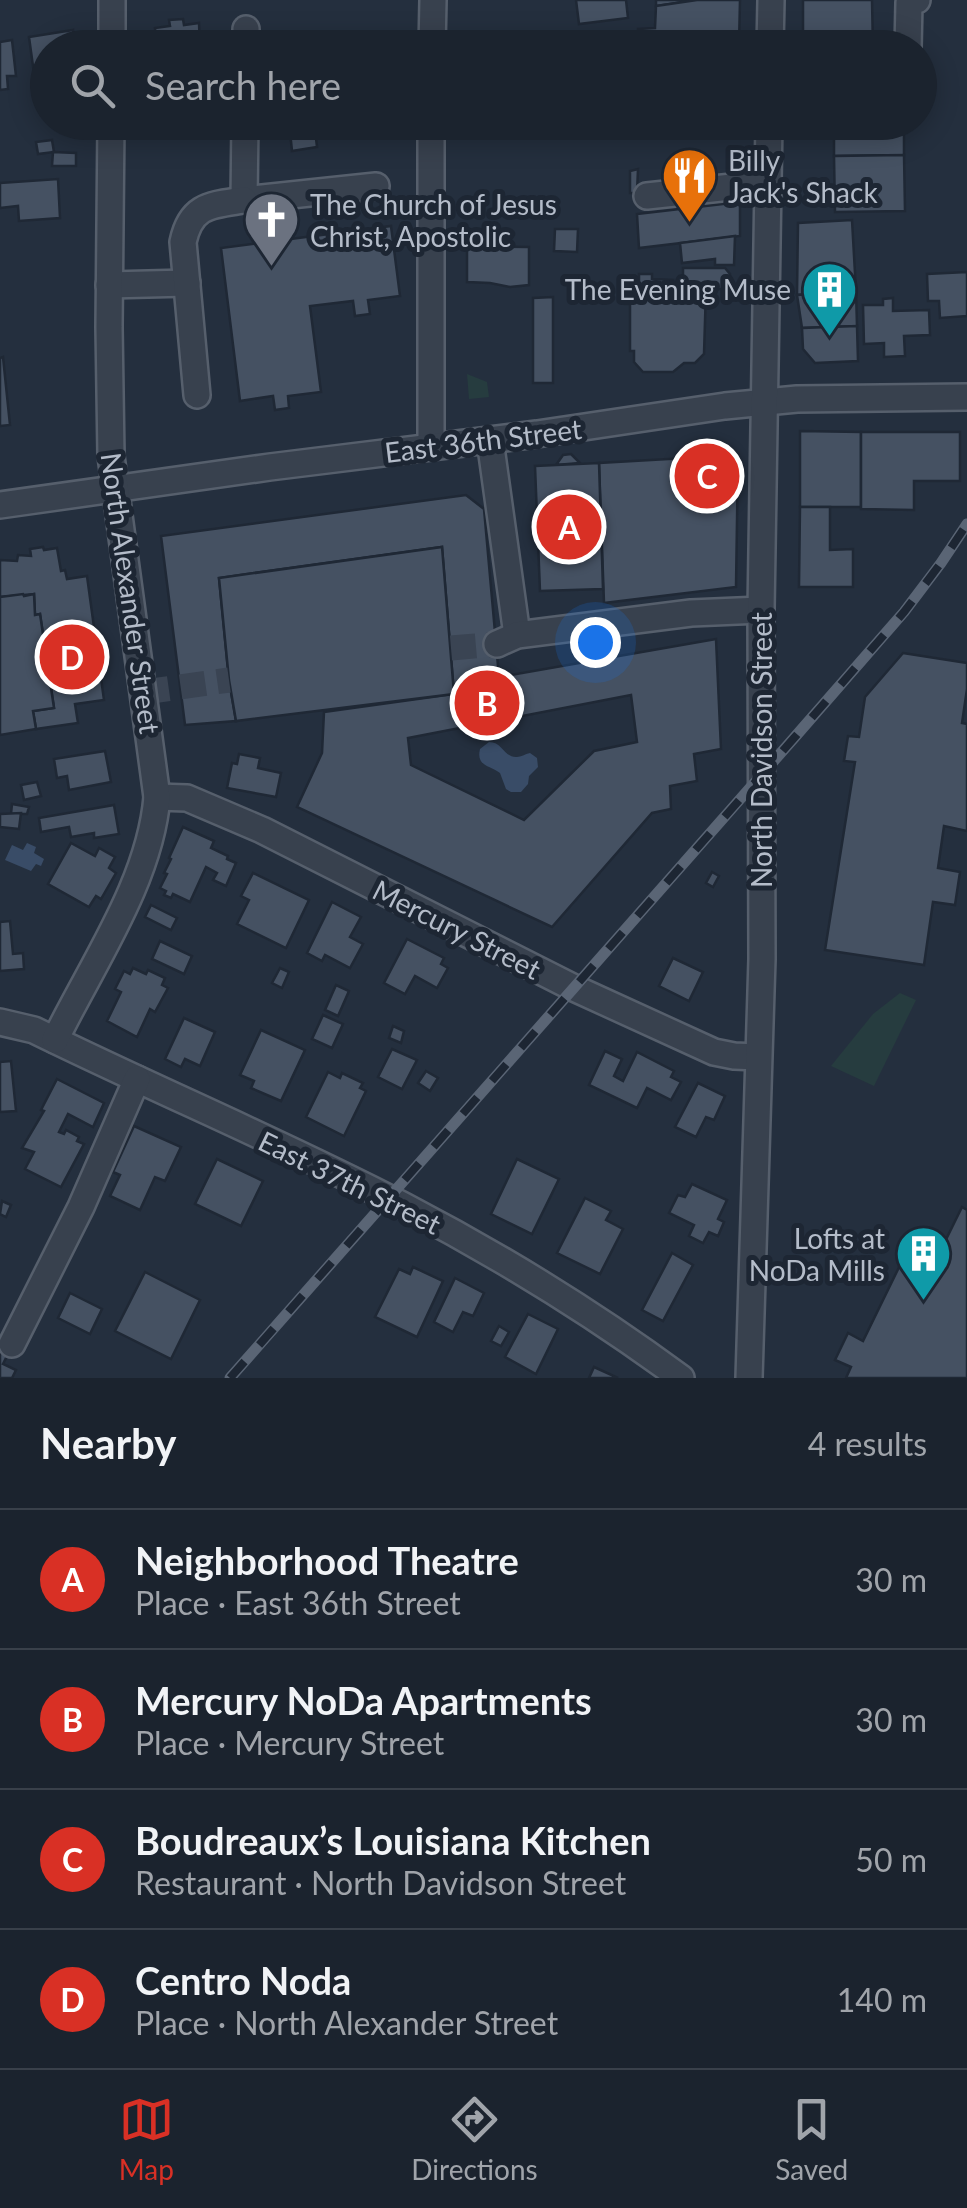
<!DOCTYPE html>
<meta charset="utf-8">
<style>
:root{--surface:#1b232e;--page:#282f3a;--text:#f1f3f6;--muted:#a0a4aa;--line:#39404a;--accent:#d93025}
body{margin:0;font-family:Lato,sans-serif;background:var(--page);color:var(--text)}
.you{position:absolute;left:595px;top:642px;width:35px;height:35px;margin:-25px;border:8px solid #fff;border-radius:50%;background:#1a73e8;box-shadow:0 0 0 15px #1a73e833}
.badge{display:grid;place-items:center;width:65px;height:65px;border-radius:50%;background:var(--accent);color:#fff;font-size:32px;font-weight:700}
.pin{position:absolute;translate:-50% -50%;border:5px solid #fff;box-shadow:0 2px 10px #0006}
.list{margin:0;padding:0;list-style:none}
h2{display:flex;justify-content:space-between;align-items:center;height:130px;margin:0;padding:0 40px;font-size:42px}
h2 small{font-size:32px;font-weight:400;color:var(--muted)}
.list li{display:grid;grid-template-columns:65px 1fr auto;gap:30px;align-items:center;box-sizing:border-box;height:140px;padding:0 40px;border-top:2px solid var(--line)}
.list b{display:block;font-size:38px;white-space:nowrap}
.list p{margin:0;font-size:32px;white-space:nowrap;color:var(--muted)}
.list em{font-size:32px;font-style:normal;color:var(--muted)}
.icon{flex:none;width:55px;height:55px;fill:none;stroke:currentColor;stroke-width:2;stroke-linecap:round;stroke-linejoin:round}
.map{position:relative;flex:none;width:967px;height:1378px;overflow:hidden}
.search{position:absolute;background:var(--surface);box-shadow:0 5px 25px #0003;left:30px;right:30px;top:30px;height:110px;display:flex;align-items:center;gap:25px;box-sizing:border-box;padding:0 35px;border-radius:55px;color:var(--muted);font-size:38px}
.sheet{height:690px;background:var(--surface)}
nav{display:flex;justify-content:space-around;align-items:center;box-sizing:border-box;height:140px;border-top:2px solid var(--line);background:var(--surface);font-size:28px;color:var(--muted)}
nav a{display:grid;justify-items:center;gap:5px}
nav .on{color:var(--accent)}
.map>svg:first-child{display:block}
</style>
<div class="map">
<svg width="967" height="1378" viewBox="0 0 967 1378">
<rect width="100%" height="100%" fill="#242f3e"/>
<g fill="#263c3f">
<path d="M467,374L487,382L489,397L469,399Z"/>
<path d="M900,993L916,1000L874,1086L831,1066L873,1014Z"/>
</g>
<g fill="#394c67">
<path d="M489,742C503,742 504,758 517,757C521,757 525,754 530,753L537,758L538,767L529,776L528,784L521,792H511L506,789L500,773C489,765 476,766 480,749Z"/>
<path d="M27,843L36,847L34,853L44,859L41,866L36,864L31,871L5,860L12,845L23,850Z"/>
</g>
<g fill="#455162" stroke="#1f2835" stroke-width="2.5" fill-rule="evenodd">
<path d="M576,0H626L628,18L579,24Z"/>
<path d="M656,0H697L656,6Z"/>
<path d="M697,0H740L739,45L720,48H638V29L655,28L656,6Z"/>
<path d="M803,0H872L873,48H803Z"/>
<path d="M183,19L184,25L199,23L200,48H157L155,28L170,26L169,20Z"/>
<path d="M73,30L75,48H48V102L38,103L29,37Z"/>
<path d="M12,40L16,76H7L8,89L0,90V42Z"/>
<path d="M659,122H686L685,134L658,132Z"/>
<path d="M904,128V155L834,156V129Z"/>
<path d="M315,129L317,147L292,151L290,132Z"/>
<path d="M52,140L54,152L38,154L36,142Z"/>
<path d="M53,152L76,153V166H52Z"/>
<path d="M904,155L905,211L835,212L834,156Z"/>
<path d="M638,169L637,193H630V171Z"/>
<path d="M58,179L60,218L19,221L18,206L0,208V183Z"/>
<path d="M740,202V236L639,248L637,214Z"/>
<path d="M852,220L856,291L797,295L798,223Z"/>
<path d="M391,226L400,296L368,300L370,314L355,316L353,301L310,306L321,392L288,396L289,408L275,410L273,396L240,401L221,248Z"/>
<path d="M555,229H578L577,252L554,251Z"/>
<path d="M735,236L734,265H715V259L682,263L680,243Z"/>
<path d="M467,246L529,247V285L510,287L490,283L467,282Z"/>
<path d="M683,268H725L730,274V283L724,289H706L704,354L695,363H684L673,372H643L634,362V351H630V304H625V289H639V274H652V279L673,280L672,283H683Z"/>
<path d="M967,272V316L940,318L939,301H928L927,274Z"/>
<path d="M856,291L857,326L802,328L797,295Z"/>
<path d="M553,297V383H533V298Z"/>
<path d="M893,298V311L929,310L930,335L904,336L905,356L884,357V343L864,344L863,305H883V299Z"/>
<path d="M857,326L858,361L815,363L803,349L802,328Z"/>
<path d="M3,357L10,425L0,426V358Z"/>
<path d="M800,431L861,432V507H800Z"/>
<path d="M861,432H960V481H914V510L861,509Z"/>
<path d="M571,454L580,463L556,465L563,455Z"/>
<path d="M738,455L736,587L604,603L599,463Z"/>
<path d="M599,463L603,589L540,591L535,466Z"/>
<path d="M466,495L484,509L499,677L716,639L721,749L694,754L697,781L670,786L671,809L652,813L552,927L297,807L322,753L324,712L454,694L442,547L219,578L229,680L236,721L185,725L161,536ZM631,695L637,742L594,751L524,820L411,765L408,738Z"/>
<path d="M800,507H830V550L853,549V587H799Z"/>
<path d="M43,547L44,550L57,548L61,571L65,570L67,579L87,576L104,700L75,704L78,723L36,729L33,711L54,708L40,614L35,615L34,594L0,597V560L17,561L18,555L31,556L30,549Z"/>
<path d="M442,547L454,694L236,721L229,680L219,578Z"/>
<path d="M23,594L24,596L34,594L35,615L40,614L54,708L33,711L36,729L0,735V597Z"/>
<path d="M903,653L967,663V689L962,723L967,724V831L944,826L938,868L960,872L955,905L933,902L924,965L825,950L855,762L844,761L848,736L859,737L865,697Z"/>
<path d="M105,751L111,782L69,790L67,776L57,778L54,759Z"/>
<path d="M239,754L260,758L258,768L281,773L276,797L227,788L232,763L237,764Z"/>
<path d="M37,782L41,796L24,800L21,785Z"/>
<path d="M12,804L29,807L27,814H11Z"/>
<path d="M114,805L119,834L94,838V833L71,837L69,827L41,832L39,818Z"/>
<path d="M21,813L19,829L0,827V814Z"/>
<path d="M183,827L214,841L211,848L228,856L227,859L236,863L226,886L213,880L217,873L206,867L190,902L173,894L171,898L164,895L166,891L160,888L167,874L164,873L171,859L169,858Z"/>
<path d="M71,843L95,856L99,848L115,857L109,868L116,873L101,899L96,896L89,907L48,884Z"/>
<path d="M712,872L719,876L713,887L706,883Z"/>
<path d="M253,873L309,900L286,948L237,924L249,900L241,896Z"/>
<path d="M332,902L361,917L350,937L363,944L350,968L325,955L322,961L307,953Z"/>
<path d="M151,905L177,918L171,930L145,917Z"/>
<path d="M10,921L13,954L23,953L24,969L0,971V922Z"/>
<path d="M407,939L444,958L441,964L448,968L437,988L415,976L405,994L384,983Z"/>
<path d="M160,941L192,956L184,974L152,959Z"/>
<path d="M673,958L703,972L689,1001L659,986Z"/>
<path d="M133,968L146,974L148,970L165,978L162,985L168,988L155,1012L150,1009L137,1037L107,1021L121,992L115,989L124,971L130,974Z"/>
<path d="M280,968L289,972L282,988L272,983Z"/>
<path d="M336,985L349,991L338,1016L325,1010Z"/>
<path d="M323,1015L343,1024L332,1048L312,1039Z"/>
<path d="M184,1018L215,1032L200,1066L185,1059L181,1067L165,1059Z"/>
<path d="M393,1026L404,1031L401,1043L389,1038Z"/>
<path d="M261,1030L305,1050L281,1101L251,1088L254,1081L240,1075Z"/>
<path d="M392,1049L417,1060L402,1089L378,1077Z"/>
<path d="M605,1051L622,1059L614,1076L623,1081L637,1052L674,1071L671,1077L681,1082L671,1100L647,1088L637,1108L589,1085Z"/>
<path d="M11,1061L16,1111L0,1112V1062Z"/>
<path d="M426,1071L438,1078L430,1091L418,1083Z"/>
<path d="M328,1072L340,1078L342,1073L363,1083L360,1088L366,1091L344,1136L306,1117Z"/>
<path d="M57,1079L104,1103L93,1127L68,1114L59,1132L64,1134L66,1130L79,1137L77,1141L84,1144L61,1187L25,1169L34,1152L22,1148L44,1111L41,1110Z"/>
<path d="M698,1083L725,1096L714,1120L706,1117L696,1137L675,1127Z"/>
<path d="M134,1126L181,1147L165,1181L155,1177L140,1210L110,1196L120,1175L113,1172Z"/>
<path d="M217,1159L263,1181L241,1226L195,1204Z"/>
<path d="M517,1159L559,1179L532,1234L491,1214Z"/>
<path d="M692,1184L727,1200L718,1219L724,1222L718,1236L709,1232L703,1243L689,1236L694,1225L669,1213L678,1195L685,1197Z"/>
<path d="M585,1198L611,1211L606,1220L623,1229L600,1274L557,1253Z"/>
<path d="M2,1201L11,1205L6,1217L0,1214Z"/>
<path d="M962,1207L967,1210V1378H846L851,1367L835,1360L848,1333L863,1341L903,1259L930,1272Z"/>
<path d="M672,1253L693,1265L663,1321L642,1310Z"/>
<path d="M413,1267L443,1281L417,1337L375,1317L399,1269L410,1274Z"/>
<path d="M145,1272L200,1300L171,1359L115,1331Z"/>
<path d="M455,1278L484,1293L473,1316L463,1312L453,1332L434,1322Z"/>
<path d="M70,1293L102,1309L90,1334L58,1318Z"/>
<path d="M528,1314L558,1329L536,1374L505,1357Z"/>
<path d="M499,1326L509,1332L501,1346L491,1341Z"/>
<path d="M0,1350L8,1354L3,1364L16,1370L12,1378H0Z"/>
<path d="M594,1367L618,1378H589Z"/>
</g>
<g fill="none" stroke-linecap="round" stroke-linejoin="round">
<g stroke="#3a4453" stroke-width="25" stroke-dasharray="25 12" stroke-linecap="butt">
<path d="M451,648L497,644"/>
<path d="M144,692L229,680"/>
</g>
<defs>
<g id="minor">
<path d="M112,48V0"/>
<path d="M246,48V29"/>
<path d="M432,48L433,0"/>
<path d="M770,48L771,0"/>
<path d="M908,48L909,3L917,0"/>
<path d="M245,122L244,200L376,186"/>
<path d="M431,122V447"/>
<path d="M647,196L769,183"/>
<path d="M109,285L187,283"/>
<path d="M197,395L183,242C191,204 212,205 244,200"/>
<path d="M490,440L517,635"/>
<path d="M0,505L270,467L537,434L725,406L797,399L967,397"/>
<path d="M497,644L517,635L691,613L761,610"/>
<path d="M157,797L187,798L262,830L574,988L714,1052L734,1056L758,1057"/>
<path d="M0,1022L34,1030C156,1090 283,1143 404,1206C500,1256 594,1314 681,1378"/>
<path d="M55,1040C92,964 150,882 157,797L111,456L109,327L111,122"/>
<path d="M12,1344L81,1207L137,1079"/>
<path d="M749,1378L762,959L761,610L769,122"/>
</g>
</defs>
<use href="#minor" stroke="#565f6c" stroke-width="30"/>
<use href="#minor" stroke="#38414e" stroke-width="25"/>
<defs>
<path id="rail" d="M230,1378L794,738L904,612L941,563L967,524"/>
</defs>
<use href="#rail" stroke="#5a6575" stroke-width="11"/>
<use href="#rail" stroke="#1d2633" stroke-width="8" stroke-dasharray="22" stroke-linecap="butt"/>
</g>
<defs>
<symbol id="restaurant-pin" viewBox="-11 -11 22 30"><path d="M0 17L-7.5 6A9.5 9.5 0 1 1 7.5 6Z" fill="#e8710a" stroke="#1d2633"/><path d="M-5-6h1v4h1v-4h1v4h1v-4h1v5L-1.5 .5V6h-2V.5L-5-1ZM5-6V6H3V1.5H1.5Q1.5-4 5-6Z" fill="#fff"/></symbol>
<symbol id="church-pin" viewBox="-11 -11 22 30"><path d="M0 17L-7.5 6A9.5 9.5 0 1 1 7.5 6Z" fill="#6b7280" stroke="#1d2633"/><path d="M-1.2-6h2.4v3.5h3.3v2.4h-3.3V6h-2.4V-.1h-3.3v-2.4h3.3Z" fill="#fff"/></symbol>
<symbol id="building-pin" viewBox="-11 -11 22 30"><path d="M0 17L-7.5 6A9.5 9.5 0 1 1 7.5 6Z" fill="#0f9aa8" stroke="#1d2633"/><path d="M-4-6H4V6H1V3H-1V6H-4ZM-2.5-4.3h1.7v1.8h-1.7ZM.8-4.3h1.7v1.8H.8ZM-2.5-1h1.7V.8h-1.7ZM.8-1h1.7V.8H.8Z" fill="#fff"/></symbol>
</defs>
<g fill-rule="evenodd">
<use href="#restaurant-pin" x="658" y="144" width="63" height="86"/>
<use href="#church-pin" x="240" y="188" width="63" height="86"/>
<use href="#building-pin" x="798" y="258" width="63" height="86"/>
<use href="#building-pin" x="892" y="1222" width="63" height="86"/>
</g>
<g text-anchor="middle" dominant-baseline="central" stroke-width="10" stroke-linejoin="round" paint-order="stroke">
<g font-size="28" fill="#b4bcc9" stroke="#1d2633" text-anchor="start">
<text x="728" y="160">Billy<tspan x="728" dy="32">Jack's Shack</tspan></text>
<text x="310" y="204">The Church of Jesus<tspan x="310" dy="32">Christ, Apostolic</tspan></text>
<text x="791" y="289" text-anchor="end">The Evening Muse</text>
<text x="885" y="1238" text-anchor="end">Lofts at<tspan x="885" dy="32">NoDa Mills</tspan></text>
</g>
<g font-size="28" fill="#b4bcc9" stroke="#1d2633">
<text transform="translate(483 440) rotate(-7)">East 36th Street</text>
<text transform="translate(131 593) rotate(82)">North Alexander Street</text>
<text transform="translate(761 750) rotate(-90)">North Davidson Street</text>
<text transform="translate(457 929) rotate(27)">Mercury Street</text>
<text transform="translate(350 1182) rotate(26)">East 37th Street</text>
</g>
</g>
</svg>
<div class="you"></div>
<div class="pin badge" style="left:569px;top:527px">A</div>
<div class="pin badge" style="left:487px;top:703px">B</div>
<div class="pin badge" style="left:707px;top:476px">C</div>
<div class="pin badge" style="left:72px;top:657px">D</div>
<div class="search"><svg class="icon" aria-label="search" viewBox="0 0 24 24"><circle cx="10" cy="10" r="6"/><path d="M15 15l6 6"/></svg>Search here</div>
</div>
<section class="sheet">
<h2>Nearby<small>4 results</small></h2>
<ul class="list">
<li><span class="badge">A</span><div><b>Neighborhood Theatre</b><p>Place · East 36th Street</p></div><em>30 m</em></li>
<li><span class="badge">B</span><div><b>Mercury NoDa Apartments</b><p>Place · Mercury Street</p></div><em>30 m</em></li>
<li><span class="badge">C</span><div><b>Boudreaux’s Louisiana Kitchen</b><p>Restaurant · North Davidson Street</p></div><em>50 m</em></li>
<li><span class="badge">D</span><div><b>Centro Noda</b><p>Place · North Alexander Street</p></div><em>140 m</em></li>
</ul>
</section>
<nav>
<a class="on"><svg class="icon" aria-label="map" viewBox="0 0 24 24"><path d="M3 6l6-2 6 2 6-2v14l-6 2-6-2-6 2zM9 4v14M15 6v14"/></svg>Map</a>
<a><svg class="icon" aria-label="directions" viewBox="0 0 24 24"><path d="M12 3l9 9-9 9-9-9zM9 14v-3h6M13 9l2 2-2 2"/></svg>Directions</a>
<a><svg class="icon" aria-label="saved" viewBox="0 0 24 24"><path d="M7 4h10v16l-5-4-5 4z"/></svg>Saved</a>
</nav>
